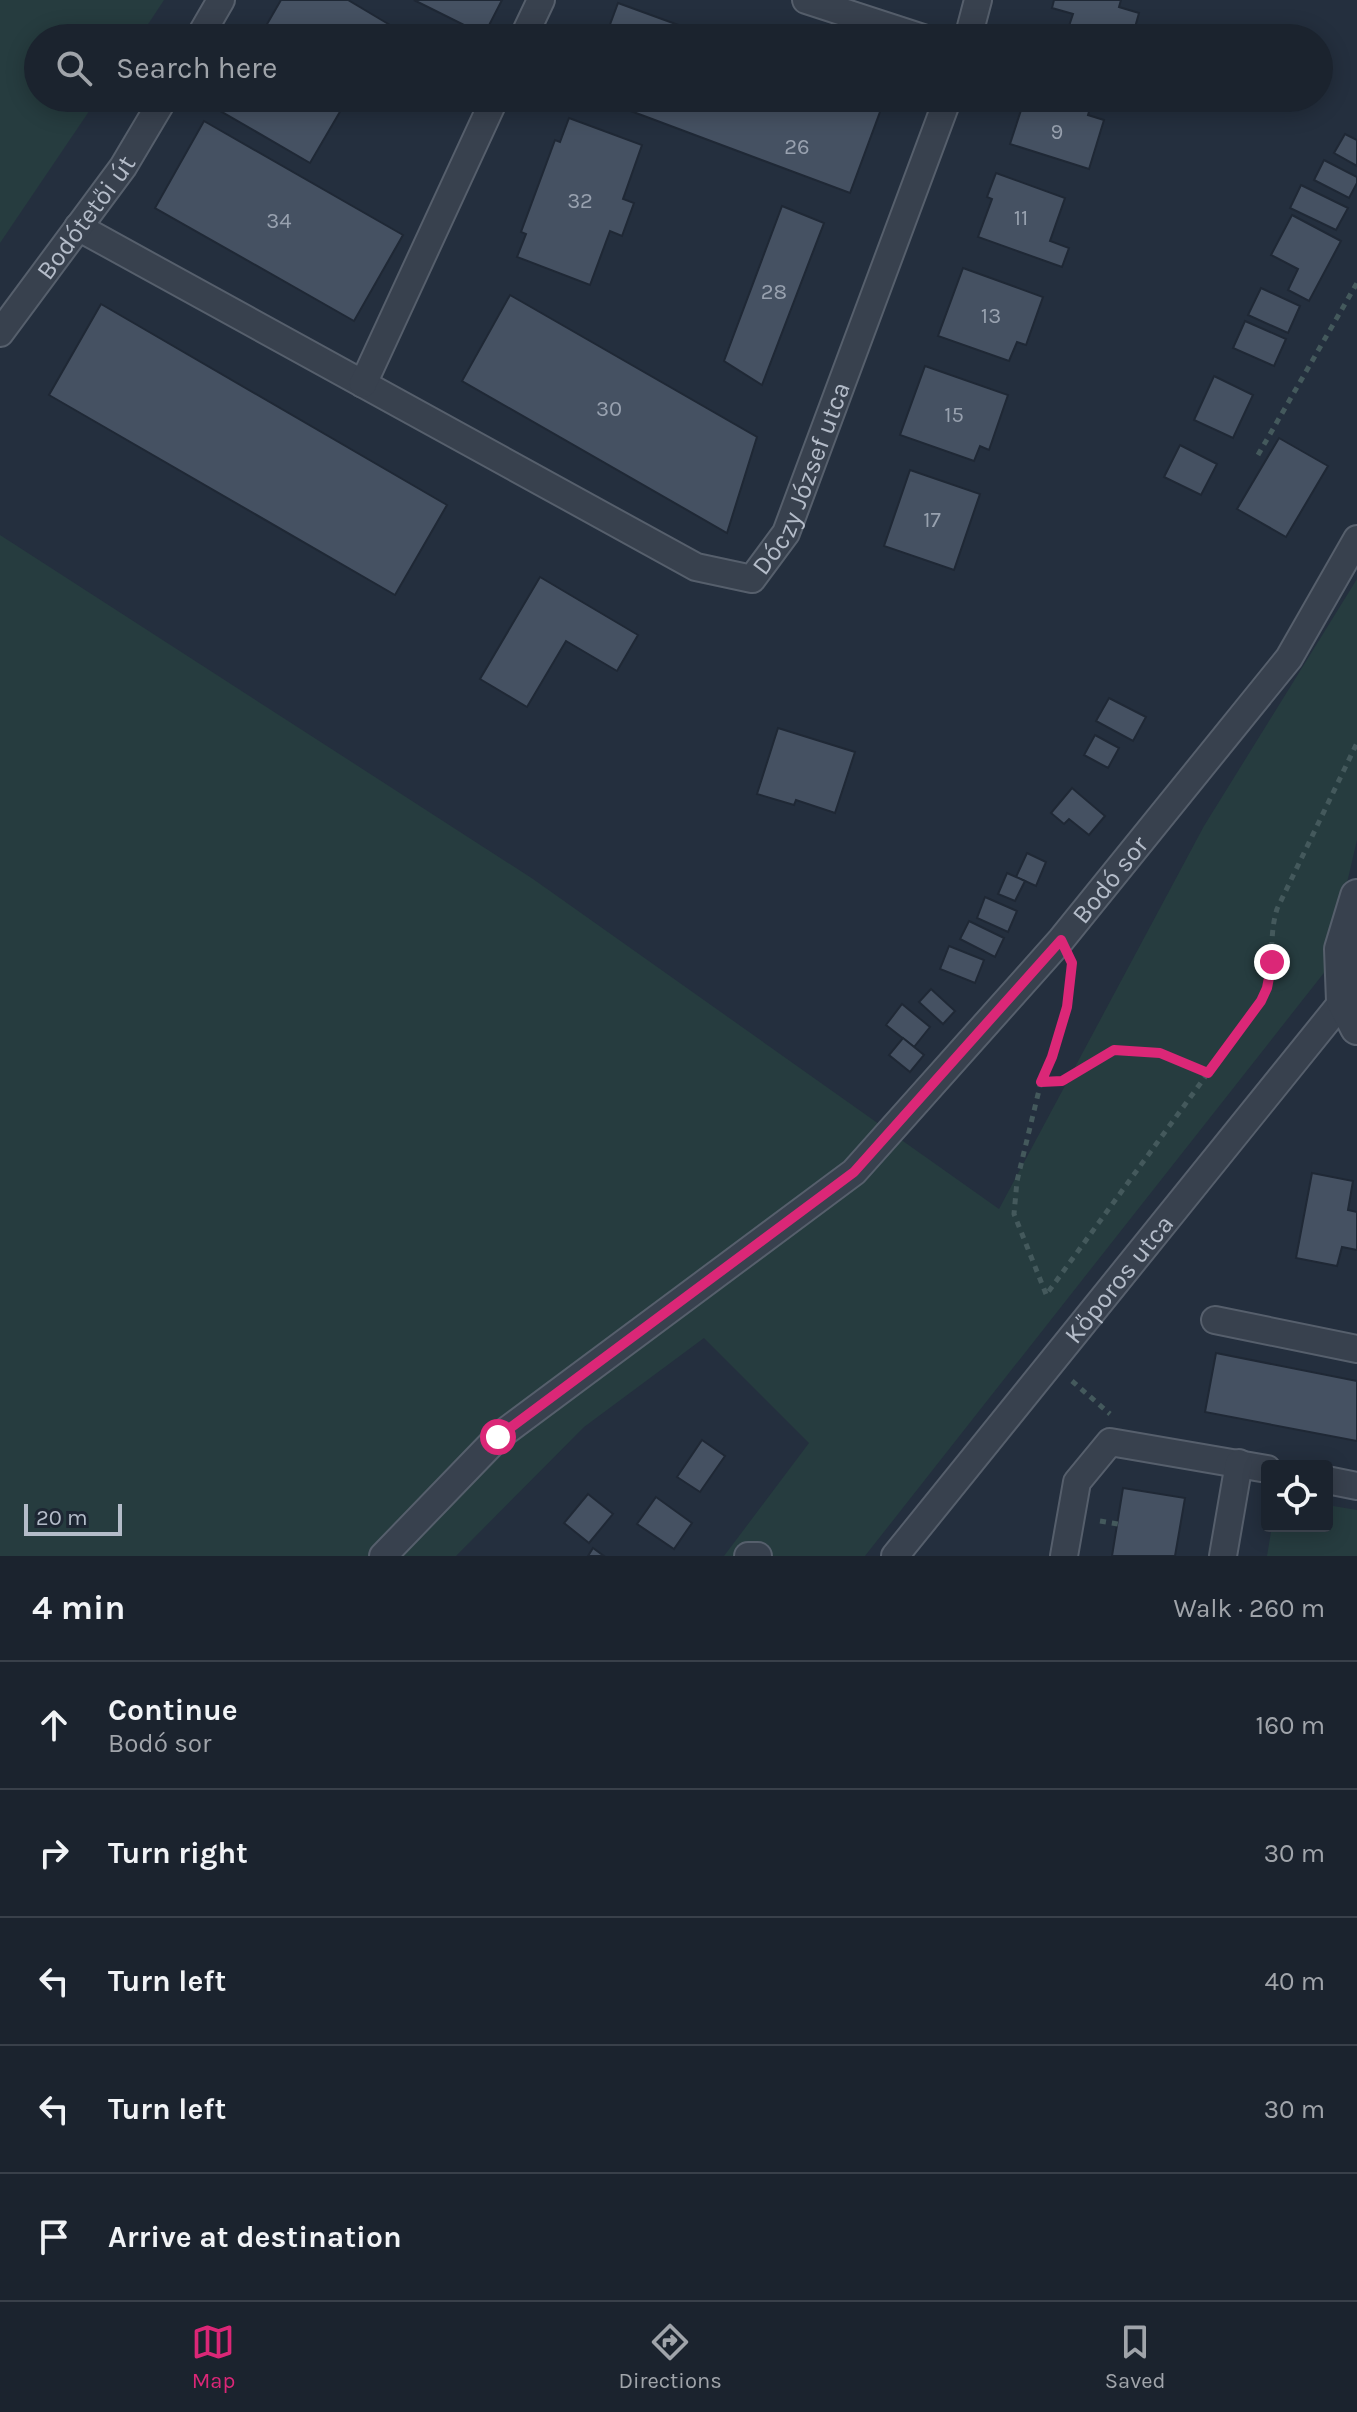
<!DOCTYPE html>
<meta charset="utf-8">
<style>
:root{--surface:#1b232e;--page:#242b36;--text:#f1f3f6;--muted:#a0a4aa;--line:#39404a;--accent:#db2777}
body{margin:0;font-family:Karla,sans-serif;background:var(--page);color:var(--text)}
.controls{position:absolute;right:24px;bottom:24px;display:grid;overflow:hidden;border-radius:8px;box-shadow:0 4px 20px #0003}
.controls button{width:72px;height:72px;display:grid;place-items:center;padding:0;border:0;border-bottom:2px solid var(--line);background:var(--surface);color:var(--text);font:40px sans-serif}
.scale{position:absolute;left:24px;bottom:20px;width:98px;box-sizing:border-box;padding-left:8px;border:4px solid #b4bcc9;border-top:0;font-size:22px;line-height:28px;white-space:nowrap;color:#b4bcc9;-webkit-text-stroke:6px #1d2633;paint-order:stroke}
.stop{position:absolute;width:24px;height:24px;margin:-18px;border:6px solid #db2777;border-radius:50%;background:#fff}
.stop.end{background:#db2777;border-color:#fff;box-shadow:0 2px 8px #0008}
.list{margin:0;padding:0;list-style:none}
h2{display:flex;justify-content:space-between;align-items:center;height:104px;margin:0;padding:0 32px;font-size:34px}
h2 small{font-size:26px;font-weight:400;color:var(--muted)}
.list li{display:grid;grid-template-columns:52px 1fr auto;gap:24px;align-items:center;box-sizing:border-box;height:128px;padding:0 32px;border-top:2px solid var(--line)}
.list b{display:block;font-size:30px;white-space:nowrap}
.list p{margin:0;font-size:26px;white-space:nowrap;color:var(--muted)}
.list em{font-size:26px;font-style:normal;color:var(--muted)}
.icon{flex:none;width:44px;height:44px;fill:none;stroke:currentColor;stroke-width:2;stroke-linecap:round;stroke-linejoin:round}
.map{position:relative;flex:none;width:1357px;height:1556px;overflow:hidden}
.search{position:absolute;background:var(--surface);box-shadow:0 4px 20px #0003;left:24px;right:24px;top:24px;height:88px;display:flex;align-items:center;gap:20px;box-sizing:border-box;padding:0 28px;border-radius:44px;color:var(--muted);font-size:30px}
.sheet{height:744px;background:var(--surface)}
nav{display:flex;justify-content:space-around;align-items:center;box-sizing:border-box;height:112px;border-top:2px solid var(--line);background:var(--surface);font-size:22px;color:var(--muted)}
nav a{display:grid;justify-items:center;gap:4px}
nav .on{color:var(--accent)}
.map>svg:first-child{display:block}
</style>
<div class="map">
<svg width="1357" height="1556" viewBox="0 0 1357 1556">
<rect width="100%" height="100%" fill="#242f3e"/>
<g fill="#263c3f">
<path d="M0,0H164L139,38H38V98H98L0,243Z"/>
<path d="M0,535L533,879L999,1209L1204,826L1357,579V840L1327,969L865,1556H724L809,1443L704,1338L584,1427L456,1556H0Z"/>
<path d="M1327,1505L1357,1510V1556H1267L1272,1526H1327Z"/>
</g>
<g fill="#455162" stroke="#1f2835" stroke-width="2">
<path d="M281,0H348L390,25L383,38H259Z"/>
<path d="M414,0H502L484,35Z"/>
<path d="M1054,0H1121L1119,7L1139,13L1132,38H1065L1073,14L1052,8Z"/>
<path d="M618,3L714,38H605Z"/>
<path d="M223,98H348L310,163L217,109Z"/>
<path d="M596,98H875L884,101L850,193Z"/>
<path d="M1025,98H1093L1088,115L1104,120L1089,169L1010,144Z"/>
<path d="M569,118L642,145L623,199L634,203L622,236L610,231L590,285L517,257L526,234L521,232L555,140L560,142Z"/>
<path d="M204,121L403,235L354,321L155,208Z"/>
<path d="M1345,134L1357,140V166L1334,153Z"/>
<path d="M1324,160L1357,177V183L1349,198L1314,180Z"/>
<path d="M996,173L1065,198L1050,241L1069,248L1062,267L978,237L992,199L987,197Z"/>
<path d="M1301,185L1348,208L1336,230L1290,208Z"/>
<path d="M782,206L824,223L762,385L724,361Z"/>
<path d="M1292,215L1341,241L1309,301L1288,290L1298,269L1271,255Z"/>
<path d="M963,268L1043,297L1026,345L1017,342L1009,361L938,336Z"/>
<path d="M1261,288L1300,306L1288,333L1248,315Z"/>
<path d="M510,295L757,437L727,533L462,381Z"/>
<path d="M101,304L447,505L395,595L49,395Z"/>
<path d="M1245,321L1286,339L1274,366L1233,348Z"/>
<path d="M925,366L1008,395L989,450L980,446L974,461L900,435Z"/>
<path d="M1214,376L1253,395L1233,438L1194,420Z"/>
<path d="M1279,438L1328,466L1286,537L1237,509Z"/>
<path d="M1180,445L1217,464L1201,495L1164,477Z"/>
<path d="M910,470L980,494L954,570L884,546Z"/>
<path d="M540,577L638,635L617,671L566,641L527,707L480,679Z"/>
<path d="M1109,698L1146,717L1133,741L1096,721Z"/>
<path d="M778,728L855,752L835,813L796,800L794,805L757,794Z"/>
<path d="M1095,735L1119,748L1108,768L1084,755Z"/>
<path d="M1072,788L1105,816L1089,835L1069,819L1064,824L1051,813Z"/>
<path d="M1027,853L1046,862L1036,886L1016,877Z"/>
<path d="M1007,873L1025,881L1015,901L998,894Z"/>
<path d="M985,897L1017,911L1008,932L977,918Z"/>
<path d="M969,921L1004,938L995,957L960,939Z"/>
<path d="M949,946L984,960L975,983L940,969Z"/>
<path d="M931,989L955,1011L943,1024L919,1002Z"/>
<path d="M902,1004L930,1027L914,1047L886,1025Z"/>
<path d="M903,1038L924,1055L910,1072L889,1055Z"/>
<path d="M1312,1173L1353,1181L1348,1210L1357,1212V1250L1342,1247L1337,1266L1296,1258Z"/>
<path d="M1216,1353L1357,1381V1441L1205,1412Z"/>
<path d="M702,1440L725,1456L700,1492L677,1477Z"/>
<path d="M1123,1488L1185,1498L1175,1556H1112Z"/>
<path d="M588,1494L613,1514L589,1543L564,1523Z"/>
<path d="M656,1497L692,1523L674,1549L637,1524Z"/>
<path d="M593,1548L604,1556H588Z"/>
</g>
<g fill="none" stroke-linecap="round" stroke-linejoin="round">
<defs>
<g id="minor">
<path d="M806,0L923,38"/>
<path d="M199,38L221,0"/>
<path d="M523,38L541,0"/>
<path d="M968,38L978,0"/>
<path id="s1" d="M78,227L696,567L752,579L786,533L948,98"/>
<path id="s2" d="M0,333L123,167L164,98"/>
<path d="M363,384L495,98"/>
<path d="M1215,1320L1357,1349"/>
<path d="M1327,1480L1357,1486"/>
<path id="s3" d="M383,1556L498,1437L854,1172L1061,940L1289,658L1357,539"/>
<path d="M748,1556H758"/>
<path id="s4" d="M895,1556L1343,1001"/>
<path d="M1064,1556L1077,1482L1110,1442L1267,1469"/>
<path d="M1223,1556L1239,1463"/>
</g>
<path id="tertiary" d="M1357,896L1341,949L1343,1001L1357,1028"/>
</defs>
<use href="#minor" stroke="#565f6c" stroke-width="30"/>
<use href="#tertiary" stroke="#565f6c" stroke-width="36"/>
<g stroke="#44595c" stroke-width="5" stroke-dasharray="6 6" stroke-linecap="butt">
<path d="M1258,455L1357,283"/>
<path d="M1208,1073C1224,1051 1262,1008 1268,984C1274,957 1269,935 1277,909L1357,743"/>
<path d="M1041,1082L1062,1081L1114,1050L1160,1053L1208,1073L1046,1295"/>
<path d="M1046,1294L1014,1214L1017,1181L1041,1082L1052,1057L1067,1007L1071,974"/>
<path d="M1072,1381L1110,1414"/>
<path d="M1100,1521L1118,1524"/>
</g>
<use href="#minor" stroke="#38414e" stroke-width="26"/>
<use href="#tertiary" stroke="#38414e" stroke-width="32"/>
</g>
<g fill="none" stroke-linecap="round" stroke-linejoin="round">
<path stroke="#db2777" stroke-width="10" d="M498,1437L854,1172L1061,940L1072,963L1067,1007L1052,1057L1041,1082L1062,1081L1114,1050L1160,1053L1208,1073L1261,1001L1267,988L1272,962"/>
</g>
<g text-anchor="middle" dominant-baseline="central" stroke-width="7" stroke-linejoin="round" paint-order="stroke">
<g font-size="22" fill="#98a1af">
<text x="1057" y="132">9</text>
<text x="797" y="147">26</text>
<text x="580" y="201">32</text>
<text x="1021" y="218">11</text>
<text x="279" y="221">34</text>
<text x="774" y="292">28</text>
<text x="991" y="316">13</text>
<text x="609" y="409">30</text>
<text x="954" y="415">15</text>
<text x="932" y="520">17</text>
</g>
<g font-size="26" fill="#b4bcc9" stroke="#1d2633">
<text stroke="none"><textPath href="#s2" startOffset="144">Bodótetői út</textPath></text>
<text stroke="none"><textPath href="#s1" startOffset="876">Dóczy József utca</textPath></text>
<text stroke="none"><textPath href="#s3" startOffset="998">Bodó sor</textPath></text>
<text stroke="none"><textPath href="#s4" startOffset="356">Kőporos utca</textPath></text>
</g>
</g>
</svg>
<div class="controls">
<button><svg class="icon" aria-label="locate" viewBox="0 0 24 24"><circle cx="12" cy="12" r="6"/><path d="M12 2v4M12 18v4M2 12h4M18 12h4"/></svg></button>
</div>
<div class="scale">20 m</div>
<div class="stop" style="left:498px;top:1437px"></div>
<div class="stop end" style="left:1272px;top:962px"></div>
<div class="search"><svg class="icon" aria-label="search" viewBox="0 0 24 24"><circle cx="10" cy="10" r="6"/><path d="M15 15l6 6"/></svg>Search here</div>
</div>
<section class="sheet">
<h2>4 min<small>Walk · 260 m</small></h2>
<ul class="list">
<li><svg class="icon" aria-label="ahead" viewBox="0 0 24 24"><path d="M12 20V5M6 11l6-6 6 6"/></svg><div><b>Continue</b><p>Bodó sor</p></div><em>160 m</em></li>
<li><svg class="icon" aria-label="right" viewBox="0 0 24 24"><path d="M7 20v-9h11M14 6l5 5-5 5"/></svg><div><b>Turn right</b></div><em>30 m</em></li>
<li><svg class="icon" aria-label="left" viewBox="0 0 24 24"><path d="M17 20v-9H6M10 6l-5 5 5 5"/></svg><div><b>Turn left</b></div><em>40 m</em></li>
<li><svg class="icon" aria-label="left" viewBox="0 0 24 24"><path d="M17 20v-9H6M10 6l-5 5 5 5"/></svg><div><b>Turn left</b></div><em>30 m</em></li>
<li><svg class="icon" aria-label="arrive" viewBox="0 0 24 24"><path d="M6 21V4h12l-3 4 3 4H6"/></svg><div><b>Arrive at destination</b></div></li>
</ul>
</section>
<nav>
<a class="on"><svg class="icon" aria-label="map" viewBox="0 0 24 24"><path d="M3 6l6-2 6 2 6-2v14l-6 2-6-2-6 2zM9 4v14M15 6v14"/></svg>Map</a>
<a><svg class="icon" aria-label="directions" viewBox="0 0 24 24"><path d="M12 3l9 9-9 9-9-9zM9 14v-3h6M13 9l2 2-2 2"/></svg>Directions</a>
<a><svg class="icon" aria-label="saved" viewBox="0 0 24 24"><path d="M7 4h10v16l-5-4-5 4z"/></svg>Saved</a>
</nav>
